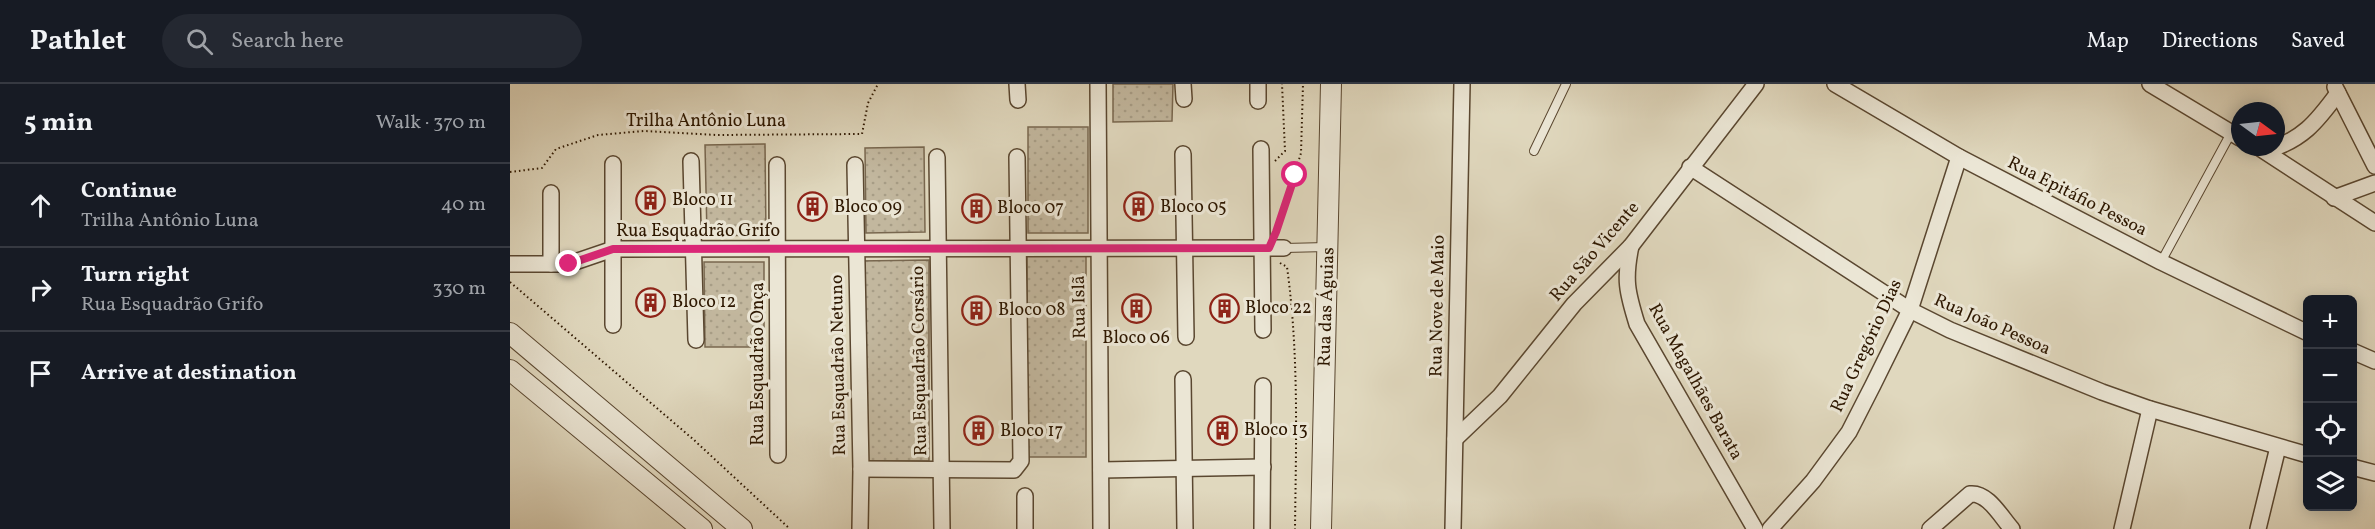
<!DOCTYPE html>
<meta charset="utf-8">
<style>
:root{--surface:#171b24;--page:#242831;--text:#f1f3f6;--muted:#9ea1a6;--line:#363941}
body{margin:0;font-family:Vollkorn,serif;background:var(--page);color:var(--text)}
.controls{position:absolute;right:18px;bottom:18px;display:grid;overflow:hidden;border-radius:9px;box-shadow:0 3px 15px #0003}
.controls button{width:54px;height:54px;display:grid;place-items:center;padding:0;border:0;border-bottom:2px solid var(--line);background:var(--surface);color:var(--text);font:30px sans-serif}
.compass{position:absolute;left:1721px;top:18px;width:54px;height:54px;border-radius:50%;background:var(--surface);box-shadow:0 3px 15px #0003;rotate:105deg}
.stop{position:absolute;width:18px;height:18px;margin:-14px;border:4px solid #db2777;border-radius:50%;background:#fff}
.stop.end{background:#db2777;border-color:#fff;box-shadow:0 2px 6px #0008}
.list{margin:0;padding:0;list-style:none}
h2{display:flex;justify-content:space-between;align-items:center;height:78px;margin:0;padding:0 24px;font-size:26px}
h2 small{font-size:20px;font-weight:400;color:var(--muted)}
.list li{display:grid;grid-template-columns:39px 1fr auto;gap:18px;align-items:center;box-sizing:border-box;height:84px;padding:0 24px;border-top:2px solid var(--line)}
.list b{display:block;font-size:22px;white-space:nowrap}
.list p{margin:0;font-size:20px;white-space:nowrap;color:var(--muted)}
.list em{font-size:20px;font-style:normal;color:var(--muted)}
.icon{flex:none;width:33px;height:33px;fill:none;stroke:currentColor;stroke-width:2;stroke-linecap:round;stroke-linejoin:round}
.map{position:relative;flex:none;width:1865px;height:445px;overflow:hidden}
header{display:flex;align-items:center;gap:36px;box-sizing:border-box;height:84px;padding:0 30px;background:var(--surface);border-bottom:2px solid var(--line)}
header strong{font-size:28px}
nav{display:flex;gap:33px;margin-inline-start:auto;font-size:21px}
.search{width:420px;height:54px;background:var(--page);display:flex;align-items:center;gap:15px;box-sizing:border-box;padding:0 21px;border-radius:33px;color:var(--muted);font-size:22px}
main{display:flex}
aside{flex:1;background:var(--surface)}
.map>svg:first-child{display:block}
</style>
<header>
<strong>Pathlet</strong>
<div class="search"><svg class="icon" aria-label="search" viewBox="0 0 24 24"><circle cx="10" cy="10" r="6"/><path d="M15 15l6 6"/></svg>Search here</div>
<nav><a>Map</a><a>Directions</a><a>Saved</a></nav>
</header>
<main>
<aside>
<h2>5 min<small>Walk · 370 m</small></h2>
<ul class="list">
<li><svg class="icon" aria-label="ahead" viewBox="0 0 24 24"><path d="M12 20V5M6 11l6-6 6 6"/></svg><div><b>Continue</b><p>Trilha Antônio Luna</p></div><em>40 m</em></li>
<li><svg class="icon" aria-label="right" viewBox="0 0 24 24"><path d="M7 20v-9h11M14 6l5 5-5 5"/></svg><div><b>Turn right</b><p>Rua Esquadrão Grifo</p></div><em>330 m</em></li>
<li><svg class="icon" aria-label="arrive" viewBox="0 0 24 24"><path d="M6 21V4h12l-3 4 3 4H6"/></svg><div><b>Arrive at destination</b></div></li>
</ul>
</aside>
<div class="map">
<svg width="1865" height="445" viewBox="0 0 1865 445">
<defs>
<pattern id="park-dots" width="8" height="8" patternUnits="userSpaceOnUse" patternTransform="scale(1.5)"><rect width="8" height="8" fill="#c2b79e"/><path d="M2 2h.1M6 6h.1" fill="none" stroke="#a79d86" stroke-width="1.8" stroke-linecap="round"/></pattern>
</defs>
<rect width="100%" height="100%" fill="#e0d8be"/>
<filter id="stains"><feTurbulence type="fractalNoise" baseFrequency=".00333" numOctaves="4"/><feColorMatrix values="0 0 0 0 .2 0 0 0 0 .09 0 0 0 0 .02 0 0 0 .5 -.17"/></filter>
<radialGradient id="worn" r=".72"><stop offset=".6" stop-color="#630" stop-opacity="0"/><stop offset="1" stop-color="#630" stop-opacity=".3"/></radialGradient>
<g fill="url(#park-dots)" stroke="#78674f" stroke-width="1.5">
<path d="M603,0H663L662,37L603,38Z"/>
<rect x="518" y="43" width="60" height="106"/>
<path d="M255,60L256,151L197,152L195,61Z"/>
<path d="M414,63L415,148L356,149L355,64Z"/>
<rect x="517" y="171" width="59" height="202"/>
<path d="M419,176V377H348V177Z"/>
<path d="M194,178H254V263H195Z"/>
</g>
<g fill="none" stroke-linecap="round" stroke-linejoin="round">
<defs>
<g id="service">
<path d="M1024,67L1056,0"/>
<path d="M774,164L817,163"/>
<path d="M1651,178L1721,49"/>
</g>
<g id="minor">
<path d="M507,0L508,16"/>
<path d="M588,0L591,445"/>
<path d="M673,0L674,15"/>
<path d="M1325,0L1449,73L1651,178L1798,249"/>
<path d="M1640,0L1730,54"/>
<path d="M1825,3L1865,82"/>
<path d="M748,17V0"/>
<path d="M1748,63L1865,139"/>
<path d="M751,65L753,246"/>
<path d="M1756,67C1792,56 1806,39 1828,9"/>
<path d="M673,70L676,253"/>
<path d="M427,73L432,445"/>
<path d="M181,77L186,256"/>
<path d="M103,80V241"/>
<path d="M267,81L268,371"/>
<path d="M345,81L351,385L350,445"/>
<path d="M1180,83L1400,226L1440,246L1592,308L1640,325L1798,371"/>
<path d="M41,109V180"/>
<path d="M1824,114L1865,99"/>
<path d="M1121,162C1114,195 1117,208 1127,240L1245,445"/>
<path d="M0,180H59L103,165L774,164"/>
<path d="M1842,267L1865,277"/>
<path d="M673,295L675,445"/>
<path d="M945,355L990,312L1064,220L1121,162L1246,0"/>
<path d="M1842,383L1865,389"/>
<path d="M351,385L504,386L511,377L507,73"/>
<path d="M591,386L753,383"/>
<path d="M515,412V445"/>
<path d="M752,445L753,302"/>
<path d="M943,445L952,0"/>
<path d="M1260,445L1303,397L1339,348L1363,301L1400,226L1449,73"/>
<path d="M1420,445L1460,410C1478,408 1491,433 1502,445"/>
<path d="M1612,445L1640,325"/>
<path d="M1748,445L1768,363"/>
</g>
<g id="tertiary">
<path d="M0,249L232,445"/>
<path d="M0,286L192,445"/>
<path d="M811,445L821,0"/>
</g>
</defs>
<use href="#service" stroke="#5a4730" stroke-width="10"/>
<use href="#minor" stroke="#5a4730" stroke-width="18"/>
<use href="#tertiary" stroke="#5a4730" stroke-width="22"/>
<g stroke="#2d1700" stroke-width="2" stroke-dasharray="1.5 3" stroke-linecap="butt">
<path d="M765,77L775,67L772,0"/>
<path d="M0,88L32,84L46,65L88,51L134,47L207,51L352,50L358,19L368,0"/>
<path d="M768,144L791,69L793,0"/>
<path d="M770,179L777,183C789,270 786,357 785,445"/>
<path d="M0,198L184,356L280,445"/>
</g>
<use href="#service" stroke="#ebe6d5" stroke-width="8"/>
<use href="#minor" stroke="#ebe6d5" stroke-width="15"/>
<use href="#tertiary" stroke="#ebe6d5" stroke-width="20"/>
</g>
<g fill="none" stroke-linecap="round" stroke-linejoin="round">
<path stroke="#db2777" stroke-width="8" d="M59,180L103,165L759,164L766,148L785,91"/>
</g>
<defs>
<symbol id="building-ring" viewBox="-11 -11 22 22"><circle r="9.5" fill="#ebe6d5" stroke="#8f2418" stroke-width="1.5"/><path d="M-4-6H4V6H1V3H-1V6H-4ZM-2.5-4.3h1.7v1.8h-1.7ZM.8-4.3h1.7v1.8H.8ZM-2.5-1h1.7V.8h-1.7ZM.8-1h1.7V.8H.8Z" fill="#8f2418"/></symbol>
</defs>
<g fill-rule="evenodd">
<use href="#building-ring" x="124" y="100" width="33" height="33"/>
<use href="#building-ring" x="286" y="106" width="33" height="33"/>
<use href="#building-ring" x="612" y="106" width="33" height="33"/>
<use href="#building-ring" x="450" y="108" width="33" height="33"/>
<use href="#building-ring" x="124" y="202" width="33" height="33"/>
<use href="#building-ring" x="698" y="208" width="33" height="33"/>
<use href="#building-ring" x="610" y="208" width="33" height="33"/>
<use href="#building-ring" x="450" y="210" width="33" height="33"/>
<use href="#building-ring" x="696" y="330" width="33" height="33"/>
<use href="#building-ring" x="452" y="330" width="33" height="33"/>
</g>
<g text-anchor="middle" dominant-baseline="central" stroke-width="6" stroke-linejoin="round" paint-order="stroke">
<g font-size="18" fill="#2d1700" stroke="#ebe6d5">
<text x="196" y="37">Trilha Antônio Luna</text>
<text transform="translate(1567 113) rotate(27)">Rua Epitáfio Pessoa</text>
<text x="188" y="147">Rua Esquadrão Grifo</text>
<text transform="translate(1085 168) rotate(-49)">Rua São Vicente</text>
<text transform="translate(928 222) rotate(-89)">Rua Nove de Maio</text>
<text transform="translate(570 223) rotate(-91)">Rua Islã</text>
<text transform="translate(817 223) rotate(-88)">Rua das Águias</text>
<text transform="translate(1482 241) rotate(24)">Rua João Pessoa</text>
<text transform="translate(1357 262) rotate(-65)">Rua Gregório Dias</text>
<text transform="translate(410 277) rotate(-91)">Rua Esquadrão Corsário</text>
<text transform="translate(248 280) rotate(-90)">Rua Esquadrão Onça</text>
<text transform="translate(329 281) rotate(-91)">Rua Esquadrão Netuno</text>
<text transform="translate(1185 298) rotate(61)">Rua Magalhães Barata</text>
</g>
<g font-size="18" fill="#2d1700" stroke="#ebe6d5" text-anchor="start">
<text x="162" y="116">Bloco 11</text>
<text x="324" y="123">Bloco 09</text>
<text x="650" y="123">Bloco 05</text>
<text x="487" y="124">Bloco 07</text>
<text x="162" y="218">Bloco 12</text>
<text x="735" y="224">Bloco 22</text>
<text x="488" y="226">Bloco 08</text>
<text x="626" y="254" text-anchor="middle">Bloco 06</text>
<text x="734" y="346">Bloco 13</text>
<text x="490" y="347">Bloco 17</text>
</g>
</g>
<rect width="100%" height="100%" filter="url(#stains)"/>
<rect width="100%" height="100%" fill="url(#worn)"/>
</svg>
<div class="controls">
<button>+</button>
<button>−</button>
<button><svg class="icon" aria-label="locate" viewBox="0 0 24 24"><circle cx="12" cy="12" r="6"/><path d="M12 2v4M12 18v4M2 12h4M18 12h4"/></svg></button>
<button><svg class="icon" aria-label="layers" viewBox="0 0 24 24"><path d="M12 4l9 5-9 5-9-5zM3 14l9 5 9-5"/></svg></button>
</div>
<svg class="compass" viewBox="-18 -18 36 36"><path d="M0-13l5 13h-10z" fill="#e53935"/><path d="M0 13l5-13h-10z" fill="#9ea1a6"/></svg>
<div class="stop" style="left:785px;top:91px"></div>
<div class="stop end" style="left:59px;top:180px"></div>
</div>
</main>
